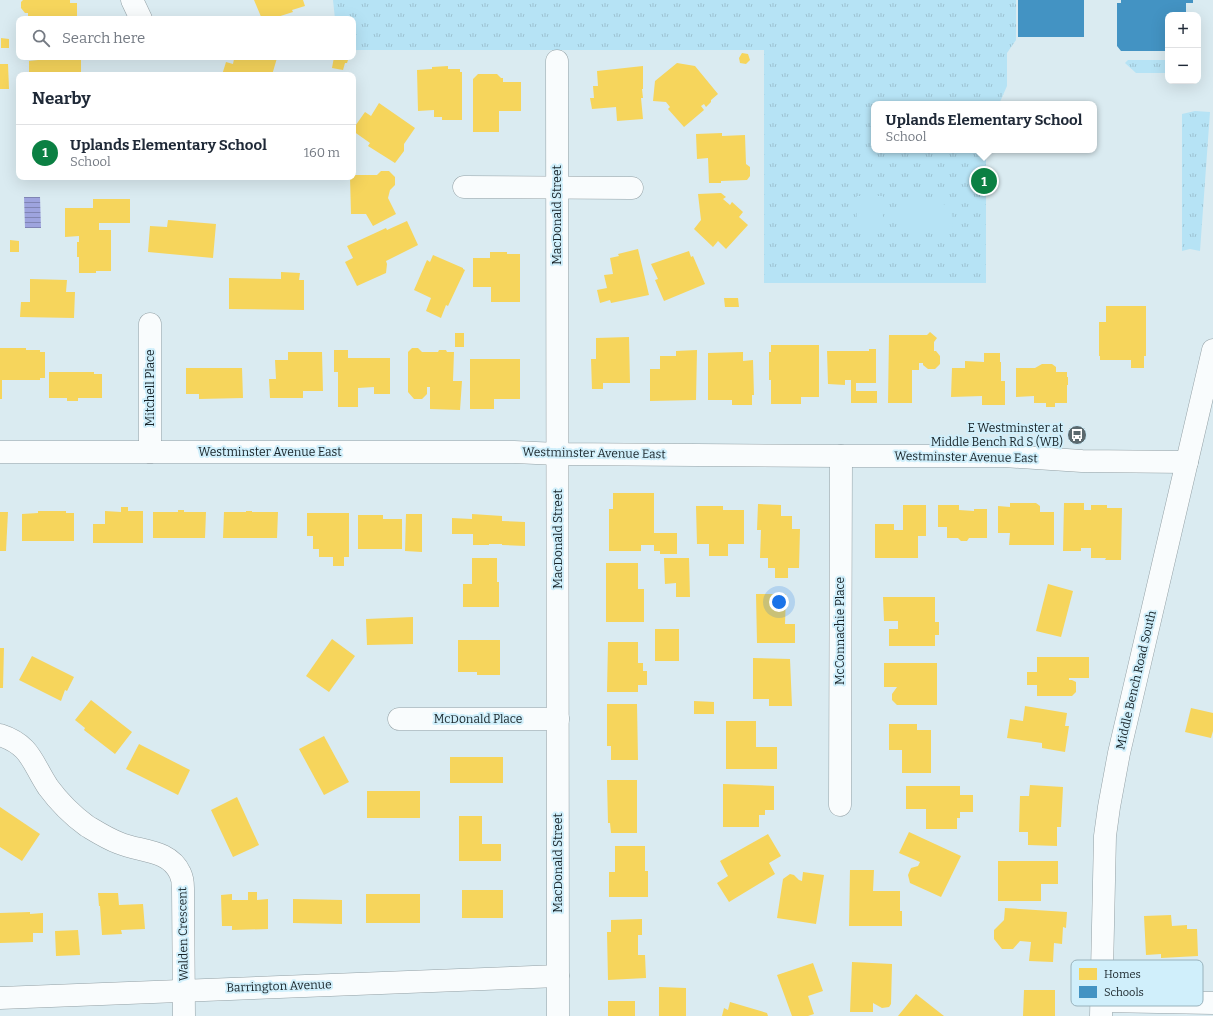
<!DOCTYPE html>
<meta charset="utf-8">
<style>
:root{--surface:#fff;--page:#f6f6f7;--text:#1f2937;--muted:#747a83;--line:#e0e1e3;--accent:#0b8043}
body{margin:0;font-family:Bitter,serif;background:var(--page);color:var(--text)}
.controls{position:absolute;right:12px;top:12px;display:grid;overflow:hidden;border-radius:8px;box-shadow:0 4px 16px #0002}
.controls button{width:36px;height:36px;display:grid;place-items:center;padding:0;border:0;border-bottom:1px solid var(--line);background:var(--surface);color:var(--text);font:20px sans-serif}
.you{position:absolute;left:779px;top:602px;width:14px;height:14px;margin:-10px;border:3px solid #fff;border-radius:50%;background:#1a73e8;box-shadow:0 0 0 6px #1a73e833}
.badge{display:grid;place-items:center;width:26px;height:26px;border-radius:50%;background:var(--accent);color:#fff;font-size:13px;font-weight:700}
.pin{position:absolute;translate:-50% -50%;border:2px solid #fff;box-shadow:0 1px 4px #0006}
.popup{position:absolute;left:871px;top:101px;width:226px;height:52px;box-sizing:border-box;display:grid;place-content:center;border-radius:8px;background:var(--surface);filter:drop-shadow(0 1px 3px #0005);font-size:13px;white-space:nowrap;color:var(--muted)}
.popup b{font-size:15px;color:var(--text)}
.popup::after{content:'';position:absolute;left:50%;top:100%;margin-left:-8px;border:8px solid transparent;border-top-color:var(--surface)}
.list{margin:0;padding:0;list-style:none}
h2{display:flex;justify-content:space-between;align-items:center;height:52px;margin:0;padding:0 16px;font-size:17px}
h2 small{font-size:13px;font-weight:400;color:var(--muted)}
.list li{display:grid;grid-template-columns:26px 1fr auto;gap:12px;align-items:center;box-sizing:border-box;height:56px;padding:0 16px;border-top:1px solid var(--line)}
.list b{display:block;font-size:15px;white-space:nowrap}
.list p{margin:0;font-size:13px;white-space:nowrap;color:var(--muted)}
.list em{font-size:13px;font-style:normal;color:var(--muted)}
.icon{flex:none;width:22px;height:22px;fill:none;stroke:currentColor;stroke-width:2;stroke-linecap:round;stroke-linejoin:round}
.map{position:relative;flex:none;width:1213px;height:1016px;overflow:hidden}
.search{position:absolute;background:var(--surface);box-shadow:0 4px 16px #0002;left:16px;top:16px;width:340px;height:44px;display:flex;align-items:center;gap:10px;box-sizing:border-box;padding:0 14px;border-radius:8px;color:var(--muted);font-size:15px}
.panel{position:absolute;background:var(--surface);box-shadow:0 4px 16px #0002;left:16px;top:72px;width:340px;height:108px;border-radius:8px}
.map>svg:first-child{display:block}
</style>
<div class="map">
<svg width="1213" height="1016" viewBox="0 0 1213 1016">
<defs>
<pattern id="grass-tufts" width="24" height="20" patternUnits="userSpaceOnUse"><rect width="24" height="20" fill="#b6e3f5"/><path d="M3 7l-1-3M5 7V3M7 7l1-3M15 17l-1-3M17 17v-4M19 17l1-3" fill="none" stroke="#9cc2d2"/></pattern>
<pattern id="water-rules" width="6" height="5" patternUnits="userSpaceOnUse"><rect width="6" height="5" fill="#9ea4de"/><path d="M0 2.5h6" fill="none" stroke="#8085b4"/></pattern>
</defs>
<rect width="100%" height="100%" fill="#daebf1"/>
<g fill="url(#grass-tufts)">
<path d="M333,0H1016V40L1007,53V86L999,104H874V150H986V283H764V50H353V19H335Z"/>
<path d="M1128,60H1168V71L1166,73H1136L1125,63Z"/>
<path d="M1195,111L1210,112L1200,251L1190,249L1182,251V114Z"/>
</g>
<g fill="#b6e3f5">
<rect x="857" y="196" width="26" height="35"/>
<path d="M899,197H937L952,213L953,230H899Z"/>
</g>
<path fill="url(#water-rules)" d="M24,197H40L41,228H25Z"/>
<g fill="#f6d55c">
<path d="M23,0H70V3H77V19H28V13H25L21,8V2Z"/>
<path d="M254,0H303L305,6L292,10L293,12L271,19H262Z"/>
<path d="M1,38L9,39V48H1Z"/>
<path d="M742,53L748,54L750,60L746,64L740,63L739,58Z"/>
<path d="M38,57H81V75H29V61L38,60Z"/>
<path d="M239,57H272L277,58L272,75H222L226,62L233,64L234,59L239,60Z"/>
<path d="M334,57H349L347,63H345L343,70L332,68Z"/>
<path d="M677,63L695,66L718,94L711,100V102L706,107L704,104L701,106L704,110L684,127L668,109L670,107L666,102L653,101L655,81Z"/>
<path d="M0,64H8L9,89H0Z"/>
<path d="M448,66V69H460V72H462V120H442V117H434V110L418,111L417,70L432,69V67Z"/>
<path d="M643,66V89H642L643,98H641L643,119L617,121L616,107L592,109L590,98H594L593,86H598L597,71Z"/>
<path d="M478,74H497L501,78H503V82H521V111H499V132H473V79Z"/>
<path d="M379,103L415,128L404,144V151L395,163L368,146L370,143L353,131V129L365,112L371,116Z"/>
<path d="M722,133V136L745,135L746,164L750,167V176L747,180L721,181V183H709L708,158L697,159L696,134Z"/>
<path d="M381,171H389L395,177V185L390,190L388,198L396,214L373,226L366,214H351L350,177H353V175H377Z"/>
<path d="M721,193L726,197L723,199L730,205L732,202L743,212L739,217L748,225L726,249L718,241L713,247L694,229L701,220L698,194Z"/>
<path d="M93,199H130V223H99V230H111V271H96V273H79V257H77V242H79V236L65,237V208H93Z"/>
<path d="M168,220L216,224L213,258L148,252L150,226L167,227Z"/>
<path d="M407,221L418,245L386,261L387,264L386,273L357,286L345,262L353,258L347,246L386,228L387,230Z"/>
<path d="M10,240L19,241V252H10Z"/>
<path d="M638,249L649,295L611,303L610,300L600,303L597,290L607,288L604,275L613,274L610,258L619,256L618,254Z"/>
<path d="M689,251L691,257L693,256L705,284L664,301L655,280L658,279L651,264Z"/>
<path d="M490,252H507V254H520V302H491V287H473V258H490Z"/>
<path d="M433,255L463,268V269L465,270L448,306L446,305L441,318L426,311L431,298L414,290L427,260L430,262Z"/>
<path d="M281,272L300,273L299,280H304V310L229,309V278L281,279Z"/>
<path d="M30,279L67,280L66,292H75L74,318L20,317L21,302H30Z"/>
<path d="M724,298H738L739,307H725Z"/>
<path d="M1106,306H1146V356H1144V368H1131V360H1100V356H1099V322H1106Z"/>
<path d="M930,332L937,338L934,342V351H936L940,356V364L935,369H928L923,365V363H919V370H912V403H888L889,335H927Z"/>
<rect x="455" y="333" width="9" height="14"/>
<path d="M629,337L630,383H603V389H592L591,359H596V338Z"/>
<path d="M771,345H819V397H801V404H771V380H769V352H771Z"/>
<path d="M0,348H26V350H40V352H45V378H40V380H2V399H0Z"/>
<path d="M412,348H418L422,352H438L439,350H446L447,352H454L453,381H462L460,410L430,409V387H427V394L422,399H414L408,392V352Z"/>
<path d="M869,349H876V383H856V391H877V403H851V380H845V385L828,384L827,351H869Z"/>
<path d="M334,350H348V358H390V394H374V387L358,388V407H338V372H334Z"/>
<path d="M697,350L696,400L650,401V369H660V356H676V351Z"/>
<path d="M288,352H322L323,391H303V398H270L269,379H276L275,360H288Z"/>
<path d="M743,352V361L753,360L754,395H752V405H732V400H708V353Z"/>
<path d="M984,353H1000V362H1001V381H1005V405H982V396L951,397L952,368H965V361L984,362Z"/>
<path d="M470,359H520V399H494V409H470Z"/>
<path d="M1042,364H1052L1056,367V372H1067V377H1068V385H1067V403H1055V407H1046V403H1034V396L1016,397V368H1035Z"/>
<path d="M186,368H242L243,398L199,399V394H186Z"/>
<path d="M49,372H94V374H102V398H78V401H67V398H49Z"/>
<path d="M613,493H654V533H677V554H660V551H654V545H641V551H609V509H613Z"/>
<path d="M1010,503H1036L1040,506V512H1054V545H1009L1010,533H998V506L1010,507Z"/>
<path d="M1064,503H1084V510H1091V505H1107V508H1122L1121,560H1105L1106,558H1091V548H1081V551H1063Z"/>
<path d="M758,504L781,505V516H792V529H800L799,568H788V578H775V568H768V558H760L761,530H757Z"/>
<path d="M903,505H926V536H918V558H875V524H894V530H903Z"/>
<path d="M938,505H959V510L974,511V509H987V538H969L967,541H961L958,538H947V527H938Z"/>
<path d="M696,506H723V510H744V544H728V556H709V544H697Z"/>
<path d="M121,507H128V511H143V543H93V524H105V511L121,512Z"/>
<path d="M178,510H184V512H206L205,538H153V512H178Z"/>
<path d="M38,511H66V513H74V541H22V514L38,513Z"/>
<path d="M246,511H252V512H278L277,538H223L224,512H246Z"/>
<path d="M0,512H8L6,551H0Z"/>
<path d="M307,513H349V557H344V566H333V557H319V549H313V536H307Z"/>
<path d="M406,514H422V552L405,551Z"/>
<path d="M472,514L502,516V521L525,522V546L502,545V544H489V545H473V534H452V518L472,519Z"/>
<path d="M358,515H383V519H402V549H358Z"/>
<path d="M472,558H497V582H499V607H463V584H472Z"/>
<path d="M664,558H689L690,597H676V583L665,584Z"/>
<path d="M606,563H638V589H644V622H606Z"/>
<path d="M1048,584L1073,591L1061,637L1036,631Z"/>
<path d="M756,594H786L785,624H795V643H757Z"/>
<path d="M883,597H935V622H939V635H935V646H889V629H898V621H884Z"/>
<path d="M413,617V644L367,645L366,619Z"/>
<rect x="655" y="629" width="24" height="32"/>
<path d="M332,639L355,656L329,692L306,676Z"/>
<path d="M458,640H500V675H477V672H458Z"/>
<path d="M608,642H638V663H643V671H647V685H638V692H607Z"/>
<path d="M0,648H4L3,688H0Z"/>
<path d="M32,656L74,677L67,691L65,690L61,701L19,680Z"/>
<path d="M1037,657H1089V678H1069V680H1072L1076,682V692L1072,696H1037V685H1027V672H1037Z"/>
<path d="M753,658L790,659L792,706H769V699H753Z"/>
<path d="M884,663H937V705H897L892,700V694L897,687H884Z"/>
<path d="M91,700L132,732L115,754L84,730L85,728L75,720Z"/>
<path d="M694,701L714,702V714H694Z"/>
<path d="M607,704H637L638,760H611V746H607Z"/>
<path d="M1025,706L1067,713L1065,726H1069L1065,752L1042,748V743L1007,738L1010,719L1023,721Z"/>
<path d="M1191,708L1213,713V731L1211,738L1185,732Z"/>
<path d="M726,721H756V747H777V769H726Z"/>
<path d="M889,724H917V730H931V773H902V750H889Z"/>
<path d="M324,736L349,782L324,795L299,749Z"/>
<path d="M139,744L190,770L178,795L126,769Z"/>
<rect x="450" y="757" width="53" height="26"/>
<path d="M607,780H637V833H611L610,823H608Z"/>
<path d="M723,784L774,786V810H765V815H759V827H723Z"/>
<path d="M1030,785L1063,787L1061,827H1057V846L1028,845V832H1019L1020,796H1029Z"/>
<path d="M906,786H960V795H973V812H960V818H957V829H926V809H906Z"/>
<rect x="367" y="791" width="53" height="27"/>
<path d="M237,797L259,845L233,857L211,810Z"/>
<path d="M0,807L40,834L22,861L0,847Z"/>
<path d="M459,816H482V844H501V861H459Z"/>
<path d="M909,832L961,856L941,897L910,883L908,875L911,868L918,866L920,862L899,853Z"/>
<path d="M768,834L781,856L769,863L775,874L729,902L717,883L728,876L720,861Z"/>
<path d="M615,846H645V871H648V897H609V872H615Z"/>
<path d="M998,861H1058V884H1041V901H998Z"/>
<path d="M850,870H874L873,891H900V911H902V926H849Z"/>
<path d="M803,872L824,875L816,924L777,918L783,879L790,874L794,875L799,880L802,881Z"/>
<rect x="462" y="890" width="41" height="28"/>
<path d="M248,892H257V900L268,899V929L232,930V926H222L221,895L232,894V900H248Z"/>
<path d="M98,893H118L119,905L143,904L145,929L121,930L122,934L102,935L100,906H99Z"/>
<rect x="366" y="894" width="54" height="29"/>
<path d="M293,899L342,900V924L293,923Z"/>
<path d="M1005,908L1067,912L1066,928L1063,927L1062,944L1054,943L1053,962L1029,961L1031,942L1020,941L1013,949H1002L994,939V930L1004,920Z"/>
<path d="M30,912V914L43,913V933H33V942L0,943V913Z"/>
<path d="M1171,915L1172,926L1187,925V929H1197L1198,956L1161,958V954L1146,955L1144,916Z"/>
<path d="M642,919V935H638V955H645L646,978L608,980L607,932H611V920Z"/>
<path d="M78,930L80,955L56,956L55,931Z"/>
<path d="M852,962L892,964L891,1004L889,1007L882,1008L873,1003V1012H850Z"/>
<path d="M813,963L823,991L808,996L814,1014L808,1016H792L777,975Z"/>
<path d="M659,987L686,988V1016H659Z"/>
<path d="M1024,990H1055V1016H1023Z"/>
<path d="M916,994L944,1016H898Z"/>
<rect x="608" y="1001" width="27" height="15"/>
<path d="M730,1002L767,1013L768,1016H722L724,1008L728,1010Z"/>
</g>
<g fill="#4393c3">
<rect x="1018" y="0" width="66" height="37"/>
<path d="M1121,0H1193V3H1186V15H1168V51H1121L1117,46V3H1121Z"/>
</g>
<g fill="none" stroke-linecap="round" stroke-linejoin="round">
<defs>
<g id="minor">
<path d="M132,0L141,19"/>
<path d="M557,61L558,1016"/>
<path d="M464,187L632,188"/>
<path d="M0,452H514L558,454L841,456H1004L1082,461L1187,462"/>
<path d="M150,452V324"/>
<path d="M399,719H558"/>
<path d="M0,735C31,745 32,763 48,787C59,802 72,815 87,826C97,832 108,839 119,843C140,852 169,849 180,873C182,877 183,883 183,888L184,1016"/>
<path d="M840,805L841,456"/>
<path d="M0,998L558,976"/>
<path d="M1102,1001L1213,1003"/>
<path d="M1101,1016L1105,836L1109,807L1119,753L1213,350"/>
</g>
</defs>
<use href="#minor" stroke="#93a0a5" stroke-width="23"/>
<use href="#minor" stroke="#f9fcfd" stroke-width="22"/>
</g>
<defs>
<symbol id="bus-disc" viewBox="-11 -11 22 22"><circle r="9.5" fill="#5b696e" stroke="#d0effb"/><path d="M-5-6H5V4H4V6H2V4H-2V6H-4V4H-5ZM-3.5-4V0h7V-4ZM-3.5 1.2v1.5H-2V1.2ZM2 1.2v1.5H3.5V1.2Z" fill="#fff"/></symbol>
</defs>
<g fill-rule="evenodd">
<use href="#bus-disc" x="1066" y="424" width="22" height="22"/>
</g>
<g text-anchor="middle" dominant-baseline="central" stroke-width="4" stroke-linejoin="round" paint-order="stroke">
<g font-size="12" fill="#172328" stroke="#d0effb">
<text transform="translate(557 215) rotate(-90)">MacDonald Street</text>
<text transform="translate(150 388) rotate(-90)">Mitchell Place</text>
<text x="270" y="452">Westminster Avenue East</text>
<text transform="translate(594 453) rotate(1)">Westminster Avenue East</text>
<text transform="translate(966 457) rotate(1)">Westminster Avenue East</text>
<text transform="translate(558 539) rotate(-90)">MacDonald Street</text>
<text transform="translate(840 631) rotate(-90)">McConnachie Place</text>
<text transform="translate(1136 680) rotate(-77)">Middle Bench Road South</text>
<text x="478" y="719">McDonald Place</text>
<text transform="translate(558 863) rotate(-90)">MacDonald Street</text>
<text transform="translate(183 934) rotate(-91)">Walden Crescent</text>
<text transform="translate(279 986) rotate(-2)">Barrington Avenue</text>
</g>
<g font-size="12" fill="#172328" stroke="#d0effb" text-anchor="end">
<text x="1063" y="428">E Westminster at<tspan x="1063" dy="14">Middle Bench Rd S (WB)</tspan></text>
</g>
</g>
<rect x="1071" y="960" width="132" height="46" rx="6" fill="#d0effb" stroke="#98b2bc" stroke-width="1"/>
<rect x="1079" y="968" width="18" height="12" fill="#f6d55c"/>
<rect x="1079" y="986" width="18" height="12" fill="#4393c3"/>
<g font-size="11" fill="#172328">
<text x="1104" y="978">Homes</text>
<text x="1104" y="996">Schools</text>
</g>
</svg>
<div class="controls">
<button>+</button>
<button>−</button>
</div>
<div class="you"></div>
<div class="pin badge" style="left:984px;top:181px">1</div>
<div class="popup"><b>Uplands Elementary School</b>School</div>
<div class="search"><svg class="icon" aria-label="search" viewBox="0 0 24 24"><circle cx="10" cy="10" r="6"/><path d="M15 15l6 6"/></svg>Search here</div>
<section class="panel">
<h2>Nearby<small></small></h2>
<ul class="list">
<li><span class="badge">1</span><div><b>Uplands Elementary School</b><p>School</p></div><em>160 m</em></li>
</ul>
</section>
</div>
